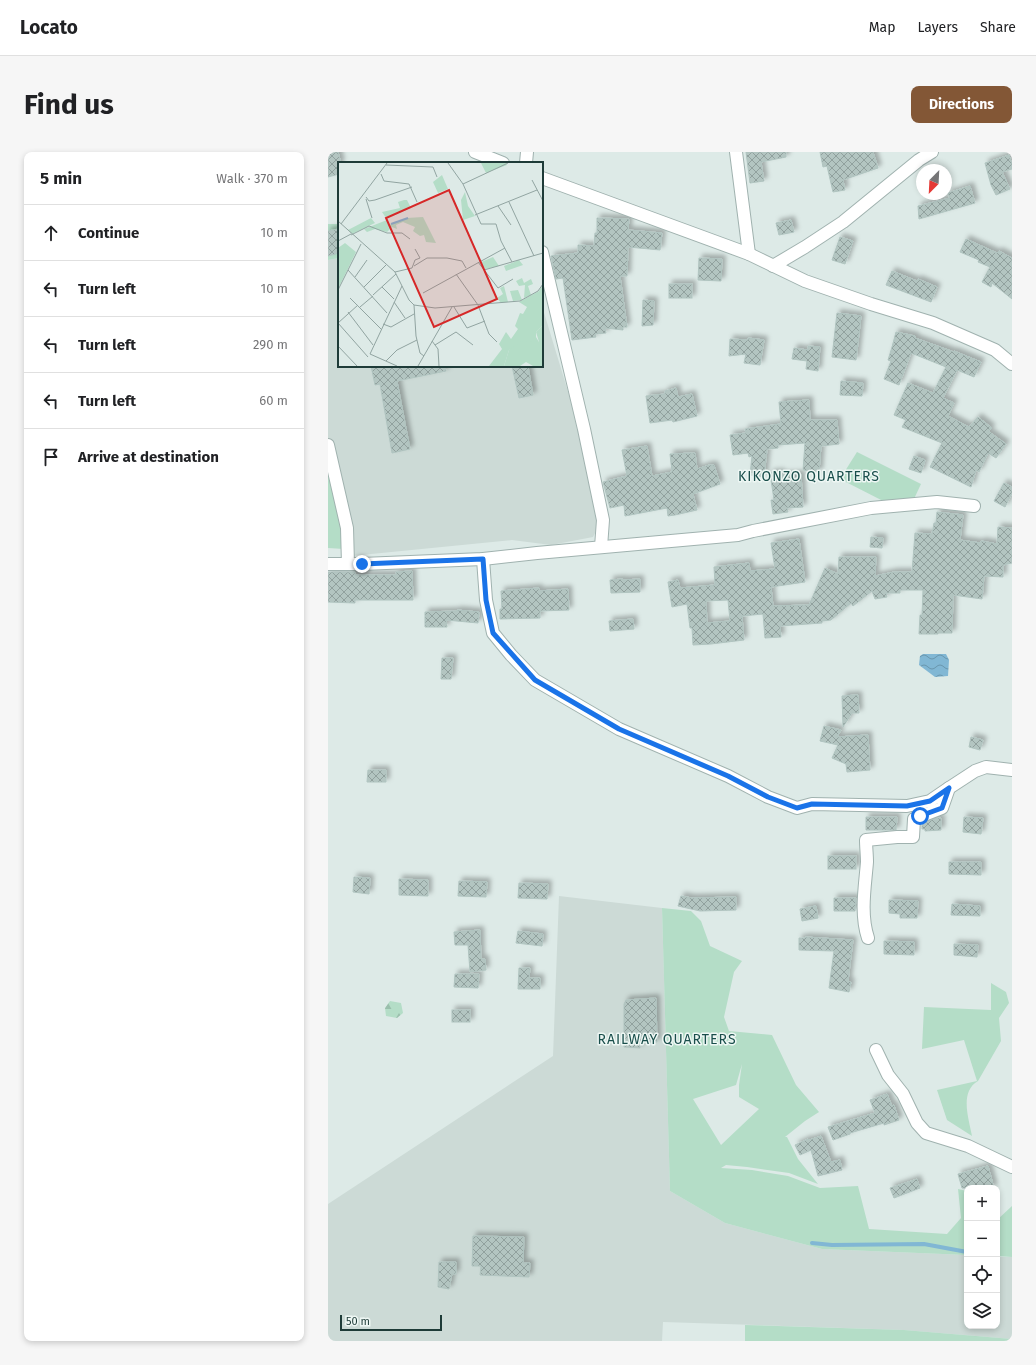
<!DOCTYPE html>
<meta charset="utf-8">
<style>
:root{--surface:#fff;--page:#f6f6f6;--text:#202124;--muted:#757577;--line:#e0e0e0;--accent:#835736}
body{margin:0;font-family:"Fira Sans",sans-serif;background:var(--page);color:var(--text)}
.controls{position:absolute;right:12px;bottom:12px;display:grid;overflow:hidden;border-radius:8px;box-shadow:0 2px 6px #0003}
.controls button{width:36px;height:36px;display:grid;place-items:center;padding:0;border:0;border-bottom:1px solid var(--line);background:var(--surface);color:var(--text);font:20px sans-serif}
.compass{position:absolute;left:588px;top:12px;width:36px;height:36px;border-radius:50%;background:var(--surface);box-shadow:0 2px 6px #0003;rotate:204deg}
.scale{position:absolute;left:12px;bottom:10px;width:102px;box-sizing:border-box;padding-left:4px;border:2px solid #1e3b38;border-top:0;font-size:11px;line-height:14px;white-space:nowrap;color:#1e3b38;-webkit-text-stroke:3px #eef7f4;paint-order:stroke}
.stop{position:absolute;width:12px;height:12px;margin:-9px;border:3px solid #1a73e8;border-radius:50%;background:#fff}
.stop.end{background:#1a73e8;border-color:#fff;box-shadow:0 1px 4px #0008}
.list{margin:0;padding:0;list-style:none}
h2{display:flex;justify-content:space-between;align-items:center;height:52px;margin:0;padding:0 16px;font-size:17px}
h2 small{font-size:13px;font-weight:400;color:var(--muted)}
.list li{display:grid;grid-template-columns:26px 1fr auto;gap:12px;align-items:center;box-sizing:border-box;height:56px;padding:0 16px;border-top:1px solid var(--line)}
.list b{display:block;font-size:15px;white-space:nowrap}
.list em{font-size:13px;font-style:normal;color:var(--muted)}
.icon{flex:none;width:22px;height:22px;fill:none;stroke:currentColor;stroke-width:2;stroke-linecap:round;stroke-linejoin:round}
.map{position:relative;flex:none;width:684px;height:1189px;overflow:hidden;border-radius:8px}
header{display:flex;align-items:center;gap:24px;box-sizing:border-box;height:56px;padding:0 20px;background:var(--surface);border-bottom:1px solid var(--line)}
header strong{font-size:19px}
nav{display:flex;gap:22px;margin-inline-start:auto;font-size:14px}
.intro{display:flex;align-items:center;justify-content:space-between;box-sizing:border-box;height:96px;padding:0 24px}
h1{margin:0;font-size:28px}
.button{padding:10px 18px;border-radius:8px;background:var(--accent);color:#fff;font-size:14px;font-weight:700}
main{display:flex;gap:24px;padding:0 24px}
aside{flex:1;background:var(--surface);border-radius:8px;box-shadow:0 2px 6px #0003}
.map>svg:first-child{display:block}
</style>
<header>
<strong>Locato</strong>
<nav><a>Map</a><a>Layers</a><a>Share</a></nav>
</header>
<div class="intro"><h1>Find us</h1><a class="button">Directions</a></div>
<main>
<aside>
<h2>5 min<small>Walk · 370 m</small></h2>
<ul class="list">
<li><svg class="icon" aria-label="ahead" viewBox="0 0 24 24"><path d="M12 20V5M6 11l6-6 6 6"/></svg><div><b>Continue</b></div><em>10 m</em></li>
<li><svg class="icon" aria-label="left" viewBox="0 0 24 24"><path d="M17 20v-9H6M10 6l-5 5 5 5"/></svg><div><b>Turn left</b></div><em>10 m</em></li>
<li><svg class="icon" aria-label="left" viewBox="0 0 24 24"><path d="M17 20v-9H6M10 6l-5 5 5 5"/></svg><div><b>Turn left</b></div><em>290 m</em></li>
<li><svg class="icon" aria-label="left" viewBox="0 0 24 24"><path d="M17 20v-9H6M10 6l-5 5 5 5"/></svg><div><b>Turn left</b></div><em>60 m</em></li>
<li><svg class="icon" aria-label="arrive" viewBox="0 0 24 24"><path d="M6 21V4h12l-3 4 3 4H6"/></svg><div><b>Arrive at destination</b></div></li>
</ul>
</aside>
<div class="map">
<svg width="684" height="1189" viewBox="0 0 684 1189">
<defs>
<pattern id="forest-firs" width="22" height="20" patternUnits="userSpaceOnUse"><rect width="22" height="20" fill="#b4ddc7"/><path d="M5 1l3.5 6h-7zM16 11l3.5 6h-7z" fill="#9abfac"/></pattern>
<pattern id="water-waves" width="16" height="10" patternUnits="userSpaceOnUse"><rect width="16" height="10" fill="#81b7d4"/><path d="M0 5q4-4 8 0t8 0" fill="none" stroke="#6996ad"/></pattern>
<pattern id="building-cross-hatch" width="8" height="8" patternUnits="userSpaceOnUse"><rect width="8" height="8" fill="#b3c5c1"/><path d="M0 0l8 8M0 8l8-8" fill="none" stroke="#91a19e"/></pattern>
<filter id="shadow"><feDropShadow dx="3.5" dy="-3.5" stdDeviation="2" flood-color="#0004"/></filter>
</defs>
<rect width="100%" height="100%" fill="#ddeae7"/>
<g fill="#ccdad6">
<path d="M11,106V214H214V154L248,266L271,373L265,385L223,393L184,388L23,404L0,299V108Z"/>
<path d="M231,744L334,756L342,1039L397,1071L494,1097L639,1103V1174H669V1105H684V1187L576,1178L335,1170L334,1189H0V1052L225,904Z"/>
</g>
<g fill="#b4ddc7" fill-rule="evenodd">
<path d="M0,72H11V106L0,108Z"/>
<path d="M529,300L593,332L585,349L559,351L512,327Z"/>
<path d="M0,322C12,337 13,378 16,397L0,396Z"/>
<path d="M334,756L363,759L373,769L382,794L414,809L406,820L396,865L401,879L444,883L468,933L491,960L477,969L457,985H459L470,1007L490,1032L461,1021L419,1015L398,1013L393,1016L424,1018L460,1024L492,1036L530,1034L541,1077L619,1082L633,1066L630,1037L639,1039V1103L494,1097L397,1071L342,1039ZM414,912L411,933V945L431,957L393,993L365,947L408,933Z"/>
<path d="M663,831L678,840L681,851L671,866L673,889L650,929C631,940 641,967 644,984L619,968L609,938L649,929L636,888L594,897L596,855L663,858Z"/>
<path d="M684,1054V1105L669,1104V1068Z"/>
<path d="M417,1173L576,1178L684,1187V1189H417Z"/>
</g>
<path fill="url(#forest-firs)" d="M62,849L73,851L75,861L69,866L58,864L57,856Z"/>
<path fill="url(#water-waves)" d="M595,502H618L621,508L620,524L607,525L591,513L592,504Z"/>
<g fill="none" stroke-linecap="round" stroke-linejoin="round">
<path stroke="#81b7d4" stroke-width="4" d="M484,1091L504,1093L596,1092L639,1100"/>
</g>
<g fill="url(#building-cross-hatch)" stroke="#b0c4c0" fill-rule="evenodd" filter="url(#shadow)">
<path d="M0,0H10L13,11H11V22L0,25Z"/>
<path d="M418,0H458V5L433,10L436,29L422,31Z"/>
<path d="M492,0H545L550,16L515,28L517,38L505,40L499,14L495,15Z"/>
<path d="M681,3L684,12V17L674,20L682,37L668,43L663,33L657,11Z"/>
<path d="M642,34L647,51L591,67L590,54L622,46L620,41Z"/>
<path d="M269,66L301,67L300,78L334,81L332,98L300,95L299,124H292L299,175H295V178L277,176L278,181L267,182L268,185L244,188L235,126L228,127L223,104L250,101V93L266,94L267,81H269Z"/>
<path d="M463,68L466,80L451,83L448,71Z"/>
<path d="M11,77V101L0,104V79Z"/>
<path d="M512,85L525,89L517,112L504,108Z"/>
<path d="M638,87L669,101L671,99L684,106V147L664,131L663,135L654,130L662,115L650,110L651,108L632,100Z"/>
<path d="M371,106L394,107L393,129L370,128Z"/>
<path d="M564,119L589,129L590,127L609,135L603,150L558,133Z"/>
<rect x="341" y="132" width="23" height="14"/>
<path d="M315,148L326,149L325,173L314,174Z"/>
<path d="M509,161L533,164L528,208L504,205Z"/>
<path d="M568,180L587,184V186L626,200V199L653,210L646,225L629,218L615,246L626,251L620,264L641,275L650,265L664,276L660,279L678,292L668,306L660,301L651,320L648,318L643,335L602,315L614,291L574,275L578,268L566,263L580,231L605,241L618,215L583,201L571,233L556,227L563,209L560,208L564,195Z"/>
<path d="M420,186L436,188L432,213L416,211L418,202L401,204L402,187L420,188Z"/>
<path d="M480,194L492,195L490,219L478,217L479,209L464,207L466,196L480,198Z"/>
<path d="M43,214H117L118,219L69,229L82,297L64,301L52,232L47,233Z"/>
<path d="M184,214H200L205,243L191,246Z"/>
<path d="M513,229L535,231L534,244L512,243Z"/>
<path d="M348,236L350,245L364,242L369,264L345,270L344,268L322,271L318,244L337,242V239Z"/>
<path d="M481,248L482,268H509L511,292L493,294L491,320L475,318L477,291L450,293V296L439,297L436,325L422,323L424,304L421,305L420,301L405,303L402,283L418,281L417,277L453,272L451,250Z"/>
<path d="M319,294L324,324L344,320L342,302L367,301L369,317L381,313H386L392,332L365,342L369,358L347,363L340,364L339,356L297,364L296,353L282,356L275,330L299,324L294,298Z"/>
<path d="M586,304L597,308L593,321L581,317Z"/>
<path d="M453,320V323L473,322L475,355L459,356L460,360L445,362L443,348H446L442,321Z"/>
<path d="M676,331L684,335V341L677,355L666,349Z"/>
<path d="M609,360L635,363L632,388L653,391V389L669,392L670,375L684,376V411L675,413V425L656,424L654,447L625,443L624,481H610V482H591L592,463H594L595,438H572V441H558L559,445L547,447L544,439L525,454L523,451L503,468L494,469V471L452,474L453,485L437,486L435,462L414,464L416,488L383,492L365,493L364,476H362L359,452L344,455L340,430L350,428L352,436L387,433L386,415L421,411L422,419L447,417L443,391L471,387L477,430L443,435L445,454L481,453L497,416L510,422L511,405H548L547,424L566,420H584L587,381L604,382L606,371H608ZM400,448L402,469L379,471L378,449Z"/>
<path d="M543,385L555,386L554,396L542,395Z"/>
<path d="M84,419L85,448H27V451L0,450V420H27V423H68V420Z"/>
<path d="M295,427V428L312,427V440L283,441L282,428Z"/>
<path d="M211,436V439L240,437L241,458L212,459V466L172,467V457H174L173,439Z"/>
<path d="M129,458L151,460L150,471L118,468L119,475H97V460L129,459Z"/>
<path d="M305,467L306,477L282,479L281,469Z"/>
<path d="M114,506H125L123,527H113Z"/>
<path d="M530,543L531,561H524L515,575L514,544Z"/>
<path d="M496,574L513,578L509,585L540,583L542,618L519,620L518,612L504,606L510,593L492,589Z"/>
<path d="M643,585L655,588L652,598L641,595Z"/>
<path d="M40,618H58V630H39Z"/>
<path d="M538,665H569L568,678H538Z"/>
<path d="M636,665L655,666L653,682L635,680Z"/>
<path d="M608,666H613V678L597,679V677H594V672Z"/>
<rect x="500" y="704" width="28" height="13"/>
<path d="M621,710H653V723L621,722Z"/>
<path d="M26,725L42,726L41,742L25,740Z"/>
<path d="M71,727L100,728V744L71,743Z"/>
<path d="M131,729L159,730L158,745L130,744Z"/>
<path d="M191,731L220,732L219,747L190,746Z"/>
<path d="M353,744L364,746L408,745V758L372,759L350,754Z"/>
<path d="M506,746H528L527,759H506Z"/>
<path d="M561,748L590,749L589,766H572V762L561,761Z"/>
<path d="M624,752L652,754V764L623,763Z"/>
<path d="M488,754L490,766L474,769L472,757Z"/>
<path d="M152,778L153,807H157L158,818L142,820L140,793H127L126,780Z"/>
<path d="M190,779L215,782L214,794L188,791Z"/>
<path d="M477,785L525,788L520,829L523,830L521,840L501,836L506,799L471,798V786H477Z"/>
<path d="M556,789L586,790V803L556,802Z"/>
<path d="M626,792L650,793L649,805L626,803Z"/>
<path d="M191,816H202L201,826H212V837H190Z"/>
<path d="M127,822H151L150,836L126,835Z"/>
<path d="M328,846L329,890H312V896L296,895V852L298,848Z"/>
<rect x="124" y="858" width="18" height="12"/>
<path d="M559,942L564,954L566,953L571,968L556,973V971L522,981V982L505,988L500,975L547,961L542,948Z"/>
<path d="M493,984L503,1010L512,1008L514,1018L490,1024L483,998L472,1003L467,993L480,987L481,988Z"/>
<path d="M660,1014L666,1036H634L630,1022Z"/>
<path d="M589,1027L592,1036L566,1046L562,1036Z"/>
<path d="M145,1084L196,1085L195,1111H202L201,1125L152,1123L153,1114H144Z"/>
<path d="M111,1110H128V1122H124L121,1137L110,1135Z"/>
</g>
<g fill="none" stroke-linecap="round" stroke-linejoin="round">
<defs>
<g id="minor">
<path d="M147,0L175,11"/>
<path d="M408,0L421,102"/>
<path d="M198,11L199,0"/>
<path d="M214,26L421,102L477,129L543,152L605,171L667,198L684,212"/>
<path d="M214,100L256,277L275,368L273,395"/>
<path d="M445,114L477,95L515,70L591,8L604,0"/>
<path d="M0,293L19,376L20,412"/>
<path d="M155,407L158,448L165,481L183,503L207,528L291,577L400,624L440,645L469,656L484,652L579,654L602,649L621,636"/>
<path d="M0,412H34L155,407L209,401L410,383L425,379L543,356L609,350L646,354"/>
<path d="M540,786C532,762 537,735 539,710C539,703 538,695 538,688L569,685H585L586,667L614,656L621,636L647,619L658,615L684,618"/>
<path d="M548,898L560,923L575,942L589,971L598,981L640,994L684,1015"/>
</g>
</defs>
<use href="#minor" stroke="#a0b2af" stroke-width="14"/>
<use href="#minor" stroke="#fff" stroke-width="12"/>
</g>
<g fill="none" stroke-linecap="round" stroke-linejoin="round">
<path stroke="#1a73e8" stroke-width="5" d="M34,412L155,407L158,448L165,481L207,528L291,577L400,624L440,645L469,656L484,652L579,654L602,649L621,636L614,656L592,664"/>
</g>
<g text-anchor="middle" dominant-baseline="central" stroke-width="3" stroke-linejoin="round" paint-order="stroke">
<g font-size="14" letter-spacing="1" fill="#194e4b" stroke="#eef7f4">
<text x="481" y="324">KIKONZO QUARTERS</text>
<text x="339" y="887">RAILWAY QUARTERS</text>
</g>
</g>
<g transform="translate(10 10)">
<rect width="205" height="205" fill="#ddeae7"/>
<path d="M143,1H168L169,3L148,11ZM104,13L110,27L100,31L95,20ZM127,30L130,44L137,54L125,58L123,38ZM66,38H69L73,46L48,56L44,50L62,46L60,40ZM85,55L98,81L88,80L86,73L82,74L75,69L77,65L65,60L58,63L59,67L54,65L49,70L37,67L29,70L26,67L49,58L51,63L69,56ZM33,56L37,61L14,72L10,68ZM7,81L18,90L0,127V86ZM155,95L161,104L147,107L141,101ZM181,98L185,103L168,109L166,104ZM184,116L186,121L193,117L195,122L190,124L193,133L186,136L187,123L181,124L178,119ZM205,122V163L198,170V175L201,180L171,188L166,204H151L164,187L161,182L168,170L173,177L180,167L177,164L182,151L185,152L189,145L181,140L201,129ZM166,124L170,140L163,141L159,136L165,132L162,126ZM180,128L184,138L175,139L172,129Z" fill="#b4ddc7"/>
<path d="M205,163V204H195L188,200L182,204H166L171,188L178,183L183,179L201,180L198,170Z" fill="#b4ddc7"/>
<path fill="none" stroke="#81b7d4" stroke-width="2" d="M53,62L70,56"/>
<path fill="none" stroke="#91a4a1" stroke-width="1" d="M110,1L125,22L143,62H158L163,79L174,100M48,3L95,5L99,15M43,12L46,19L71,22L79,40M194,18L205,39M125,22L170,1M28,35L31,39L37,38L74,25M28,37L34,56M171,40L196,94M160,44L173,63M137,53L199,28M0,59L57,110L71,138L76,143L97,146L182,139L200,129L205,122M3,62L49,1M13,73L31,64L49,71H64L72,77M0,79L13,72M140,100L160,126L175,117M76,104L89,96H109L124,99L128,106M10,108L49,151M146,108L205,91M57,110L74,106L77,98L82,96L77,87M118,112L140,143L151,172L159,180M17,115L29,98M26,125L48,103M44,125L56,137M0,128L23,82M85,131L167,86M35,133L58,112M12,136L43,167M56,140L67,156M76,143L78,174L82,191L86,194M22,145L35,134M116,145L129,166L147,159M10,150L35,183M0,161L30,195M0,161L20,143M45,162L53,165L76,152M94,179L100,187L101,204M97,183L118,170L135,183M0,184L19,204M48,199L59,188L79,178M59,204L32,192L64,124M80,204L114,145"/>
<path fill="#d62828" fill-opacity="0.15" stroke="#d62828" stroke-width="2" d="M111,28L159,137L96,165L48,56Z"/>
<rect width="205" height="205" fill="none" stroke="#1e3b38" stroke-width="2"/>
</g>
</svg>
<div class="controls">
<button>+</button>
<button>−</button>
<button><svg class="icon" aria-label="locate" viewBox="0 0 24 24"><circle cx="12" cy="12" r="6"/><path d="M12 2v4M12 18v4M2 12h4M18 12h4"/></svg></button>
<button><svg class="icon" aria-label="layers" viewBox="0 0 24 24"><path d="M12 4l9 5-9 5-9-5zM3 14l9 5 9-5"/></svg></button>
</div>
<svg class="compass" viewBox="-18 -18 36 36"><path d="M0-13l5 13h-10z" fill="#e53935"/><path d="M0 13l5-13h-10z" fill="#757577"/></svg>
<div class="scale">50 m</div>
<div class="stop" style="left:592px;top:664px"></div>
<div class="stop end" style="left:34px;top:412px"></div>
</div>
</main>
